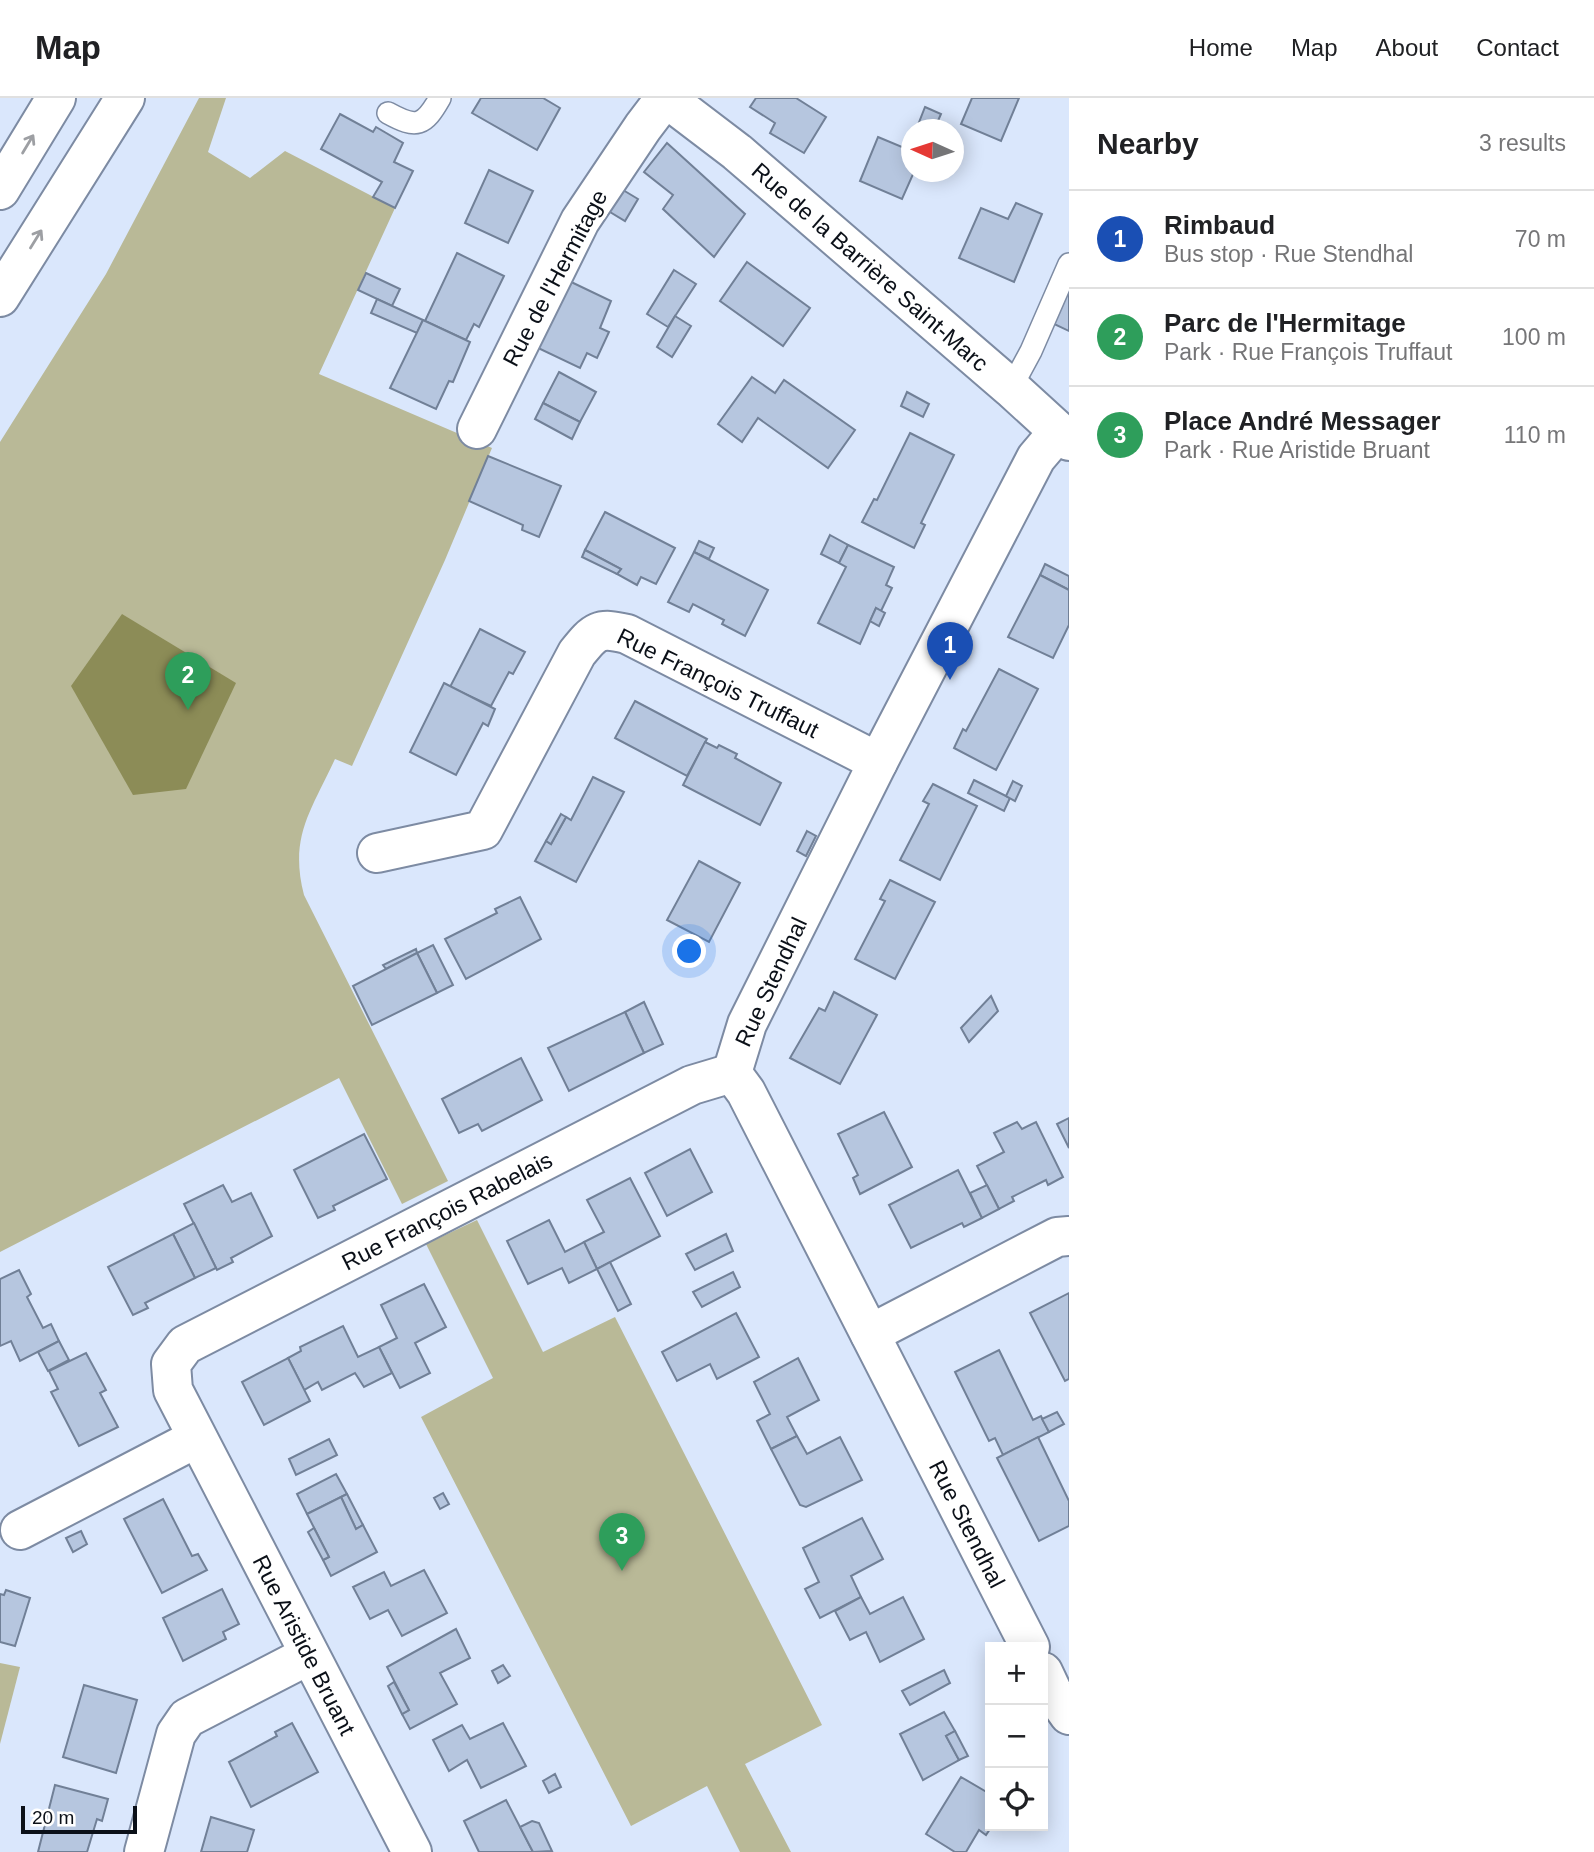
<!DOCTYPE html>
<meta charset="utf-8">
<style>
:root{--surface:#fff;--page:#f6f6f6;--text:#202124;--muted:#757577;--line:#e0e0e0;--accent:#111827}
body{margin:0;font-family:Arial,sans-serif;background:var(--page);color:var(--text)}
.controls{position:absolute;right:21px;bottom:21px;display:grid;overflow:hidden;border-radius:0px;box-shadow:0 4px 18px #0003}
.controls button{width:63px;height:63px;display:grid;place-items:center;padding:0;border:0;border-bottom:2px solid var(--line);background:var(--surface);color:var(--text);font:35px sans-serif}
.compass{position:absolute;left:901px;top:21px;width:63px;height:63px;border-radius:50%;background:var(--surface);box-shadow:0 4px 18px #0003;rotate:273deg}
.scale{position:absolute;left:21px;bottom:18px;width:116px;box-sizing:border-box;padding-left:7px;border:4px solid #0b1018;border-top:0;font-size:19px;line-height:24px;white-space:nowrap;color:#0b1018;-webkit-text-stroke:5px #fff;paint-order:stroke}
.you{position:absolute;left:690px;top:854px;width:24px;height:24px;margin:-18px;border:5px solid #fff;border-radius:50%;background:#1a73e8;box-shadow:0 0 0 10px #1a73e833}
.badge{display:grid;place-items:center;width:46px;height:46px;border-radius:50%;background:var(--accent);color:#fff;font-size:23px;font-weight:700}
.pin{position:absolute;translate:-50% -58px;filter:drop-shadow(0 2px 4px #0008)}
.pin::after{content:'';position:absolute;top:37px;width:24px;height:21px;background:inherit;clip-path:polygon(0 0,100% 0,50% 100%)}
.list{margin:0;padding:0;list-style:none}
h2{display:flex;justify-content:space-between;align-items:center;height:91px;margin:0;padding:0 28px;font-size:30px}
h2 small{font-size:23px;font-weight:400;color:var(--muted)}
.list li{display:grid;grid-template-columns:46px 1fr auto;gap:21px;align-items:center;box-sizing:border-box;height:98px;padding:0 28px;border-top:2px solid var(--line)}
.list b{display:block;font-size:26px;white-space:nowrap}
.list p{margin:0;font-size:23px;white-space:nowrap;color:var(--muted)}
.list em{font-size:23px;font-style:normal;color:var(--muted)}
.icon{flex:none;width:38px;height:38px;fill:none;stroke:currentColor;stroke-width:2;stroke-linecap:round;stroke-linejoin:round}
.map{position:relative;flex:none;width:1069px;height:1754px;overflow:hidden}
header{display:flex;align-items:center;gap:42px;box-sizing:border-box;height:98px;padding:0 35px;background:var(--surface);border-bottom:2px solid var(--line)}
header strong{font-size:33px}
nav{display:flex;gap:38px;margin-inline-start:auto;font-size:24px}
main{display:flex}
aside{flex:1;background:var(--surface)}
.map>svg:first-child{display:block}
</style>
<header>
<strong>Map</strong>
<nav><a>Home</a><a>Map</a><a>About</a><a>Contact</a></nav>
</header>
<main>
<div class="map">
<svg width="1069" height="1754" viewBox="0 0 1069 1754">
<rect width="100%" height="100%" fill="#dae7fc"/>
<g fill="#b9b997">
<path d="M199,0H226L208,54L250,80L285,53L395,110L319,276L492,350L445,462L352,668L335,661C311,713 289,739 304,797L448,1083L402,1106L339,980L0,1154V344L106,176Z"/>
<path d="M477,1122L543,1254L615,1219L822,1627L745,1666L791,1754H740L707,1688L631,1728L421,1319L493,1280L426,1146Z"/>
<path d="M0,1565L20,1569L0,1646Z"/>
</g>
<path fill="#8c8c57" d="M122,516L236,585L186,691L133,697L71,588Z"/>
<g fill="#b6c6df" stroke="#718097" stroke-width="2">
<path d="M481,0H543L560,10L537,52L472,15Z"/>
<path d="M756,0H796L826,19L804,55L770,35L775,25L750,9Z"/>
<path d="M972,0H1019L1001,43L961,26Z"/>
<path d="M925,9L941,16L934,32H916Z"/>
<path d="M340,16L373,34L376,29L403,45L394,64L413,73L395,110L373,99L382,84L321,51Z"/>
<path d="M878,39L909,52L912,44V74H914L902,101L860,83Z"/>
<path d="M667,45L745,116L714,159L663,111L673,97L644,74Z"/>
<path d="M489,72L533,93L508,145L465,125Z"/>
<path d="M618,89L638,101L625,123L605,111Z"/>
<path d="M1016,105L1042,116L1014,184L959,160L981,110L1008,121Z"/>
<path d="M457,155L504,178L479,229L474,226L466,242L425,223Z"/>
<path d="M747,164L810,210L783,248L720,203Z"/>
<path d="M674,172L696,186L668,229L647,216Z"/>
<path d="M366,175L400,191L392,208L358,192Z"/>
<path d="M567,182L611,203L600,230L609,234L597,260L587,255L580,270L536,249Z"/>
<path d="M1069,188V233L1052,225Z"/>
<path d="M377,201L423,222L417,235L371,215Z"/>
<path d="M675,218L691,228L672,259L657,249Z"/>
<path d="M423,222L470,244L453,284L449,283L436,311L390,290Z"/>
<path d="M559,274L596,294L580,324L543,305Z"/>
<path d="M752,279L775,295L784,282L855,332L828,370L758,320L742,344L718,326Z"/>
<path d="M907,294L929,306L923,319L901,308Z"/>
<path d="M543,305L580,324L572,341L535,321Z"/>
<path d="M910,335L954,357L921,425L925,427L914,450L862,424L874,401L877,402Z"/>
<path d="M488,358L561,388L539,439L522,432L523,427L469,403Z"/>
<path d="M605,414L675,450L656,486L641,479L637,487L617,476L621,471L585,452Z"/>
<path d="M830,437L848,447L839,465L821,456Z"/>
<path d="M699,443L714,450L709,461L694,454Z"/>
<path d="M848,447L894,469L886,487L892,490L881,513L876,510L860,546L818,525L846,469L839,465Z"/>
<path d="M585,452L621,471L617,476L582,459Z"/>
<path d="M694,454L768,492L745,538L722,526L724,522L693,506L689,514L668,504Z"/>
<path d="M1045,466L1069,478V492L1040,477Z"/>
<path d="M1040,477L1069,492V527L1053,560L1008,539Z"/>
<path d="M876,510L885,515L879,528L870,523Z"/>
<path d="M480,531L525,554L513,576L509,574L491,608L450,589Z"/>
<path d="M999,571L1038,591L996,672L954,650L963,631L966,633Z"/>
<path d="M444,585L495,611L488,628L483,625L456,677L410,654Z"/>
<path d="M635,603L707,641L687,678L615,640Z"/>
<path d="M705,644L717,650L719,647L737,656L735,660L781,685L760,727L683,687Z"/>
<path d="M593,679L624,694L576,784L535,763L546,743L551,746L566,719L571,722Z"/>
<path d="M974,682L1010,700L1004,713L968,695Z"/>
<path d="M1013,683L1022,688L1015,703L1006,698Z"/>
<path d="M933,686L977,708L940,782L900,762L929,706L923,703Z"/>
<path d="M561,716L566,719L551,746L546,743Z"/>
<path d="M807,733L816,738L806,758L797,753Z"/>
<path d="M699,763L740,785L709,844L667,822Z"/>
<path d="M890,782L935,804L895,881L855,861L885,803L880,801Z"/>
<path d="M520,799L541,841L466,881L445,841L497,815L495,811Z"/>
<path d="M433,847L453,887L437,895L417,855Z"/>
<path d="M416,851L417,855L386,871L383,867Z"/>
<path d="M417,855L437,895L372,927L353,888Z"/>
<path d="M834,894L877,917L840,986L790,960L819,910L825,913Z"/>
<path d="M991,898L998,913L969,944L961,930Z"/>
<path d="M644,904L663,946L644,955L625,914Z"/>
<path d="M625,914L644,955L569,993L548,950Z"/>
<path d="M521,960L542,1002L482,1033L478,1026L459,1035L442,1001Z"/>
<path d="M884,1014L912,1069L860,1096L853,1080L858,1077L838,1036Z"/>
<path d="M1069,1020V1050L1057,1026Z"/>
<path d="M1017,1024L1022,1031L1036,1024L1063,1079L1048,1087L1046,1082L1012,1099L1014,1103L999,1111L977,1068L1004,1054L994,1035Z"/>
<path d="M364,1036L387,1081L333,1108L335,1112L318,1120L294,1072Z"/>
<path d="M690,1051L712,1094L667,1118L645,1075Z"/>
<path d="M958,1072L982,1120L964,1129L962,1125L911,1150L889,1107Z"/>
<path d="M630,1080L660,1138L597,1171L584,1144L604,1134L587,1102Z"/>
<path d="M223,1087L232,1104L251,1095L272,1138L231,1160L233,1164L217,1172L184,1106Z"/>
<path d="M987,1087L999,1111L982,1120L970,1095Z"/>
<path d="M549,1122L565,1154L584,1144L597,1171L569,1185L562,1170L528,1186L507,1143Z"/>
<path d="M194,1125L216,1170L195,1180L173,1136Z"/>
<path d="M173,1136L195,1180L145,1205L148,1210L133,1217L108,1169Z"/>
<path d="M726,1136L733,1153L695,1172L686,1156Z"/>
<path d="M610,1164L631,1206L618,1213L597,1171Z"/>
<path d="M19,1172L31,1196L27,1199L43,1230L51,1226L59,1243L20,1263L11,1243L0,1248V1181Z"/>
<path d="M733,1174L740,1189L702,1209L693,1194Z"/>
<path d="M424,1186L446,1229L415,1245L430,1275L400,1290L379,1249L397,1240L381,1207Z"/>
<path d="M1069,1195V1281L1065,1283L1030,1215Z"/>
<path d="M736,1215L759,1259L717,1281L710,1266L677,1283L662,1254Z"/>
<path d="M343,1228L358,1259L379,1249L392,1275L364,1289L355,1275L322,1292L318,1284L304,1292L288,1260L301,1253L300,1249Z"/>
<path d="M59,1243L69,1262L48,1273L38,1254Z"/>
<path d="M999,1252L1033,1322L1041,1318L1049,1334L1003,1357L995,1340L989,1343L955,1274Z"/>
<path d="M86,1255L106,1292L100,1295L118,1329L79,1348L51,1294L58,1291L49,1273Z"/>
<path d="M288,1260L310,1303L264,1327L242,1284Z"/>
<path d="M798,1260L819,1302L787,1319L797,1338L771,1351L757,1323L770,1316L754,1284Z"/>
<path d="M1057,1314L1064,1326L1049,1334L1042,1321Z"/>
<path d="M797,1338L807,1356L840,1339L862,1382L806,1409L800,1407L771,1351Z"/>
<path d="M1038,1339L1069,1403V1428L1039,1443L997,1360Z"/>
<path d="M329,1341L337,1357L296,1377L289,1361Z"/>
<path d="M336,1376L347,1396L307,1416L297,1396Z"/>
<path d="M443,1395L449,1406L440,1411L434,1400Z"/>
<path d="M347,1396L363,1427L356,1431L341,1399Z"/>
<path d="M341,1399L356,1431L363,1427L377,1454L331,1478L323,1462L329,1459L307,1416Z"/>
<path d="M163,1401L192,1458L198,1456L207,1472L162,1495L124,1421Z"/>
<path d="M862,1420L883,1461L851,1478L861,1499L820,1520L805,1491L819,1484L803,1450Z"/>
<path d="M314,1430L329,1459L323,1462L308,1434Z"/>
<path d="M81,1433L87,1446L73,1454L66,1440Z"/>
<path d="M424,1472L447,1515L402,1538L388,1512L370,1521L353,1489L384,1474L391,1488Z"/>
<path d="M222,1491L239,1526L223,1534L226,1541L183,1563L163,1520Z"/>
<path d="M6,1492L30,1500L15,1548L0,1544V1496L4,1497Z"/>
<path d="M861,1499L870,1516L903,1499L924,1541L880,1564L866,1534L850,1542L835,1513Z"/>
<path d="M456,1531L470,1560L440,1575L457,1606L410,1631L402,1616L409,1612L387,1569Z"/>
<path d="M503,1567L510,1578L498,1585L492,1573Z"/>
<path d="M944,1572L950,1585L910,1607L902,1593Z"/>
<path d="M394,1584L409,1612L402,1616L388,1588Z"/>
<path d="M84,1587L137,1602L116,1675L63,1659Z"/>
<path d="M944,1614L955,1633L946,1638L959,1662L923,1682L900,1636Z"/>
<path d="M292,1625L318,1674L251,1709L229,1664L277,1638L275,1634Z"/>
<path d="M503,1625L526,1668L481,1690L467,1662L449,1673L433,1642L462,1627L470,1641Z"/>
<path d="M955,1633L968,1658L959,1662L946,1638Z"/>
<path d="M555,1676L561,1689L549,1695L543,1683Z"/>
<path d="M961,1679L990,1696L992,1728L986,1737L979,1732L966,1754H955L926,1736Z"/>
<path d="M55,1687L108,1701L102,1723L97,1721L87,1754H38Z"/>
<path d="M506,1702L533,1754H479L464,1723Z"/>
<path d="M211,1719L254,1732L247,1754H201Z"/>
<path d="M532,1723L539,1725L552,1753L533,1754L520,1729Z"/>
</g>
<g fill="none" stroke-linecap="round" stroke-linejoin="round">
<defs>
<g id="service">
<path d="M388,15C417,31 424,28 440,0"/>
<path d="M1011,290L1031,253L1069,166"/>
</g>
<g id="minor">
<path d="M477,331L580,123L643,29L665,0"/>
<path d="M377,755L483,732L577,555C595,533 598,529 627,536L878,664"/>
<path d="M870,1236L1057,1139L1069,1138"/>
<path d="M20,1432L197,1340"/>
<path d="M1030,1549L746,994L732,975L747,926L878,664L1036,360L1058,334"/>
<path d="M1043,1574L1052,1593L1069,1617"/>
<path d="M144,1754L176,1636L187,1620L309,1557"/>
<path d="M412,1754L173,1292L171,1266L185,1247L692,987L732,975"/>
</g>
<path id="secondary" d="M666,0L737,54L1011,290L1069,343"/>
<g id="primary">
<path d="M0,92L56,0"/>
<path d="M0,199L125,0"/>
</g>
</defs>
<use href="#service" stroke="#7d8ba3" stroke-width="24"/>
<use href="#minor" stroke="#7d8ba3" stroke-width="42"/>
<use href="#secondary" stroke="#7d8ba3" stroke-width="42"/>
<use href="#primary" stroke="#7d8ba3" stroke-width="42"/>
<use href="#service" stroke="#fff" stroke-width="21"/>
<use href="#minor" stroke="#fff" stroke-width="38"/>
<use href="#secondary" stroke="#fff" stroke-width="38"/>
<use href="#primary" stroke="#fff" stroke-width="38"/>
</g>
<defs><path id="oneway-shaft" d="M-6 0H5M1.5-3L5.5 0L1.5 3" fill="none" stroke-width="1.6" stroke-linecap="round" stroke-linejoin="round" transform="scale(1.75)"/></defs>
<g stroke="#9d9fa3">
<use href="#oneway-shaft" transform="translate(28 46) rotate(-59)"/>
<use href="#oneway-shaft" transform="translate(36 141) rotate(-58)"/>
</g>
<g text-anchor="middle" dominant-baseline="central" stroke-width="7" stroke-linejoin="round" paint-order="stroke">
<g font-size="23" fill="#0b1018" stroke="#fff">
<text transform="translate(870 169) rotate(41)">Rue de la Barrière Saint-Marc</text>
<text transform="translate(555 180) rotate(-62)">Rue de l'Hermitage</text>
<text transform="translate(718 585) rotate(26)">Rue François Truffaut</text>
<text transform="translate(771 884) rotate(-65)">Rue Stendhal</text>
<text transform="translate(447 1113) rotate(-27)">Rue François Rabelais</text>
<text transform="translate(967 1426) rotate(63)">Rue Stendhal</text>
<text transform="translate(304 1547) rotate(63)">Rue Aristide Bruant</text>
</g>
</g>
</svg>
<div class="controls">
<button>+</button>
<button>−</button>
<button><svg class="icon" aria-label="locate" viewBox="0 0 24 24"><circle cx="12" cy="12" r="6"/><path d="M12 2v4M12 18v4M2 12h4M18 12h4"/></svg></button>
</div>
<svg class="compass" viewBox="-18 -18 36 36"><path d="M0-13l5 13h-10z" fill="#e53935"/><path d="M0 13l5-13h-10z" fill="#757577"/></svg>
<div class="scale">20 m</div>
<div class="you"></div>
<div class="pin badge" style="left:950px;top:582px;background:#1a4fb4">1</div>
<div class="pin badge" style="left:188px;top:612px;background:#2e9e5b">2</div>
<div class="pin badge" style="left:622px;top:1473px;background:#2e9e5b">3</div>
</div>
<aside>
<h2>Nearby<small>3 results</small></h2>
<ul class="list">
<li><span class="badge" style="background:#1a4fb4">1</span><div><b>Rimbaud</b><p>Bus stop · Rue Stendhal</p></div><em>70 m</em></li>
<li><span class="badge" style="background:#2e9e5b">2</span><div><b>Parc de l'Hermitage</b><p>Park · Rue François Truffaut</p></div><em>100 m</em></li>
<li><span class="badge" style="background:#2e9e5b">3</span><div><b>Place André Messager</b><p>Park · Rue Aristide Bruant</p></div><em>110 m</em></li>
</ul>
</aside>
</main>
